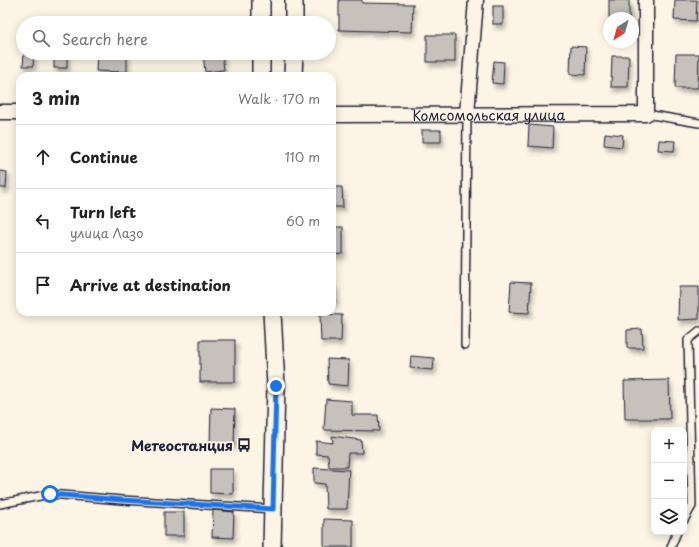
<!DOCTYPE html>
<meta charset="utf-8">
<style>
:root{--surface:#fff;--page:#f2f2f2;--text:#222;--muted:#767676;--line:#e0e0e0}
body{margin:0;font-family:"Playpen Sans",sans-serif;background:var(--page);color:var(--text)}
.controls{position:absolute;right:12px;bottom:12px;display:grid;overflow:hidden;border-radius:8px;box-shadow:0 2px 10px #0003}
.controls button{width:36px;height:36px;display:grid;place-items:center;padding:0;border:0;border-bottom:1px solid var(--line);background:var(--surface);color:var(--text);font:20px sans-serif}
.compass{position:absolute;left:603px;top:12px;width:36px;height:36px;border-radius:50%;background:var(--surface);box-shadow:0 2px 10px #0003;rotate:217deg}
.stop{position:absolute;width:12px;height:12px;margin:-9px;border:3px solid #1a73e8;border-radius:50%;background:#fff}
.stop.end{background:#1a73e8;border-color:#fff;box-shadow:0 1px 4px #0008}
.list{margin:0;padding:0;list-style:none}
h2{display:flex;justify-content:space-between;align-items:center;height:52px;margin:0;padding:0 16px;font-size:17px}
h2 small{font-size:13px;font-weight:400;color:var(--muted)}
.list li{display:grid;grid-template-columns:26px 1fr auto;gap:12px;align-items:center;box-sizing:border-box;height:64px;padding:0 16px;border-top:1px solid var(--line)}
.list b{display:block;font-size:15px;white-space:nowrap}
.list p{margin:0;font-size:13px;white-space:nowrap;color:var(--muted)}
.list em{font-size:13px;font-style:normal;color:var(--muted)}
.icon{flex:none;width:22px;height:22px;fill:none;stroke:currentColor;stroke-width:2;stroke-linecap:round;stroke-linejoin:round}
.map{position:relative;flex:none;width:699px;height:547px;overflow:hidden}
.search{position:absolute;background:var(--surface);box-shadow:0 2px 10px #0003;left:16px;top:16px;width:320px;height:44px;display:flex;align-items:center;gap:10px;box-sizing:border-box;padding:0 14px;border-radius:22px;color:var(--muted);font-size:15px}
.panel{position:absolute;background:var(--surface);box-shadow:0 2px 10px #0003;left:16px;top:72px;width:320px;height:244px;border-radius:12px}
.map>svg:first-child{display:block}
</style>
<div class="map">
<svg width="699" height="547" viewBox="0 0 699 547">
<defs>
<filter id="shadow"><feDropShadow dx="2.5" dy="4.5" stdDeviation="2" flood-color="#0004"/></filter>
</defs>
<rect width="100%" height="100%" fill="#fcf5e5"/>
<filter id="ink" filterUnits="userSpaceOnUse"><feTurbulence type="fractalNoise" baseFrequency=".025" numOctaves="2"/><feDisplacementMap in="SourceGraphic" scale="8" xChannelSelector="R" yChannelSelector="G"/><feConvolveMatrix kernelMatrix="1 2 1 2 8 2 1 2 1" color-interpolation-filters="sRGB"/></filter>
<g filter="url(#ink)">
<g fill="#c6c1bb" stroke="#22223b" filter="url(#shadow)">
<path d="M339,0H362V3L413,4L412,32L339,30Z"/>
<rect x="609" y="0" width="20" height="18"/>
<path d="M675,0H697L696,21L674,20Z"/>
<rect x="493" y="6" width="10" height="18"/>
<rect x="427" y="35" width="28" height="27"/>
<path d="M571,46L586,47L585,75L570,74Z"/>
<path d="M24,53H34L33,66H23Z"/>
<rect x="54" y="53" width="13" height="15"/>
<path d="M97,53H127V72L96,71Z"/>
<path d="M203,53H222L224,70L205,72Z"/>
<path d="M676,54H699L698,88H675Z"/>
<path d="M612,56H629L628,87H611Z"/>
<path d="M494,61L504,62L503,84L492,83Z"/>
<path d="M529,125L553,127L552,148L528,146Z"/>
<rect x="422" y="130" width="19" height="12"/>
<path d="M605,133L623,135L622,147L604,145Z"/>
<path d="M659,140L675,141L674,151L658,150Z"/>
<path d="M0,171L7,172L6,188H0Z"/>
<path d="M332,187H342L343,207H332Z"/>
<path d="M332,227H343V254L332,255Z"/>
<path d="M511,282L531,283L529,313L509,312Z"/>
<path d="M332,286H336L335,303L332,302Z"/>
<path d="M679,287H699V319L678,320Z"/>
<path d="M320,314L342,315L341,341H321Z"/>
<path d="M642,329L643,348H627V330Z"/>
<rect x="200" y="340" width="35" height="42"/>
<path d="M411,356L434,358L433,370L410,368Z"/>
<path d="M327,359L349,360L348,386L328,384Z"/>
<path d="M669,380L670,419H625L624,381Z"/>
<path d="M326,399L352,401V415H378L379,431L324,430Z"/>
<path d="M211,408L235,409L234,445L210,444Z"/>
<path d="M332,436L361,440L362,453H348L347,467H329L328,455L316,454V441L333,443Z"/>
<path d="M314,468L349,470L347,509H326L325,484L314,483Z"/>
<path d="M210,469H233V494L210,493Z"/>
<path d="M213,510L234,512L233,538L212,537Z"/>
<rect x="164" y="512" width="20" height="24"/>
<path d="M324,519L353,520V547H324Z"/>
</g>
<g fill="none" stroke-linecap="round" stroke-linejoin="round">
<defs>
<g id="service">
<path d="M646,114L699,123"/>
<path d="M465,345L467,114"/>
<path d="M0,504L50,494L122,500L273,509"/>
<path d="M684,520L692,506L688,340L699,331"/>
<path d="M671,547L677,532"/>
</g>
<g id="minor">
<path d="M0,112H20"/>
<path d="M467,114L476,0"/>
<path id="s1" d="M332,115L646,114V0"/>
</g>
<g id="tertiary">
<path d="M261,23V0"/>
<path d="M294,23V0"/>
<path d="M261,76V53"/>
<path d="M293,76L294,53"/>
<path d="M272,312L276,386L272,547"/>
</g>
</defs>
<use href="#service" stroke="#22223b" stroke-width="10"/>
<use href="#minor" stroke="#22223b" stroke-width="17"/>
<use href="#tertiary" stroke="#22223b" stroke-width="20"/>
<use href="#service" stroke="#fcf5e5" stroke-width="7"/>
<use href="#minor" stroke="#fcf5e5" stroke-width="14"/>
<use href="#tertiary" stroke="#fcf5e5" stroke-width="17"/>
</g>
</g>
<g fill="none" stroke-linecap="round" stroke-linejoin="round" filter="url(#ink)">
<path stroke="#1a73e8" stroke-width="5" d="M50,494L122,500L273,509L276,386"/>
</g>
<defs>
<symbol id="bus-bare" viewBox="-9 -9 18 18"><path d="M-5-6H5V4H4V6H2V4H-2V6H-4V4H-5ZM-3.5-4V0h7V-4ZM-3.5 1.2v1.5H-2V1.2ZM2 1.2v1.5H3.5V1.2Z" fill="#22223b" stroke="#fcf5e5" stroke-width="2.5" paint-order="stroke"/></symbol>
</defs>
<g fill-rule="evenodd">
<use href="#bus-bare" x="234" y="435" width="20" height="20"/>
</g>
<g text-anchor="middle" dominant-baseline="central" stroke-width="4" stroke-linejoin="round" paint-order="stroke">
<g font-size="14" fill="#22223b" stroke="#fcf5e5">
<text stroke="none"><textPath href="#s1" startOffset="157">Комсомольская улица</textPath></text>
</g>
<g font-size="14" font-weight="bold" fill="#22223b" stroke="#fcf5e5" text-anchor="end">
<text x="233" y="445">Метеостанция</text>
</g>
</g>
</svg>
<div class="controls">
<button>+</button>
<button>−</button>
<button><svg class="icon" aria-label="layers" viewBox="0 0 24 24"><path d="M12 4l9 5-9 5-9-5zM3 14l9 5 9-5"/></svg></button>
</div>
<svg class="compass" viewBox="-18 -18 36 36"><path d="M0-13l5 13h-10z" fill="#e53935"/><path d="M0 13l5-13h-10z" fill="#767676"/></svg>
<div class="stop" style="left:50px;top:494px"></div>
<div class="stop end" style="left:276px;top:386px"></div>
<div class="search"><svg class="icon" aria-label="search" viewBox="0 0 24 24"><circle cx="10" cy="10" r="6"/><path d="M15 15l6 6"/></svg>Search here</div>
<section class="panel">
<h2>3 min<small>Walk · 170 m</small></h2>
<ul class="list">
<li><svg class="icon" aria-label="ahead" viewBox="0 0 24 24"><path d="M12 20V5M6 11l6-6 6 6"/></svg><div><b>Continue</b></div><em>110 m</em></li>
<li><svg class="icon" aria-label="left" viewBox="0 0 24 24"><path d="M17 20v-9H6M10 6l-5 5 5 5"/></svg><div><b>Turn left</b><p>улица Лазо</p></div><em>60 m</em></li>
<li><svg class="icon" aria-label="arrive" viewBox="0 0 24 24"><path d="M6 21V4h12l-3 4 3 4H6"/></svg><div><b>Arrive at destination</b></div></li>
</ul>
</section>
</div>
